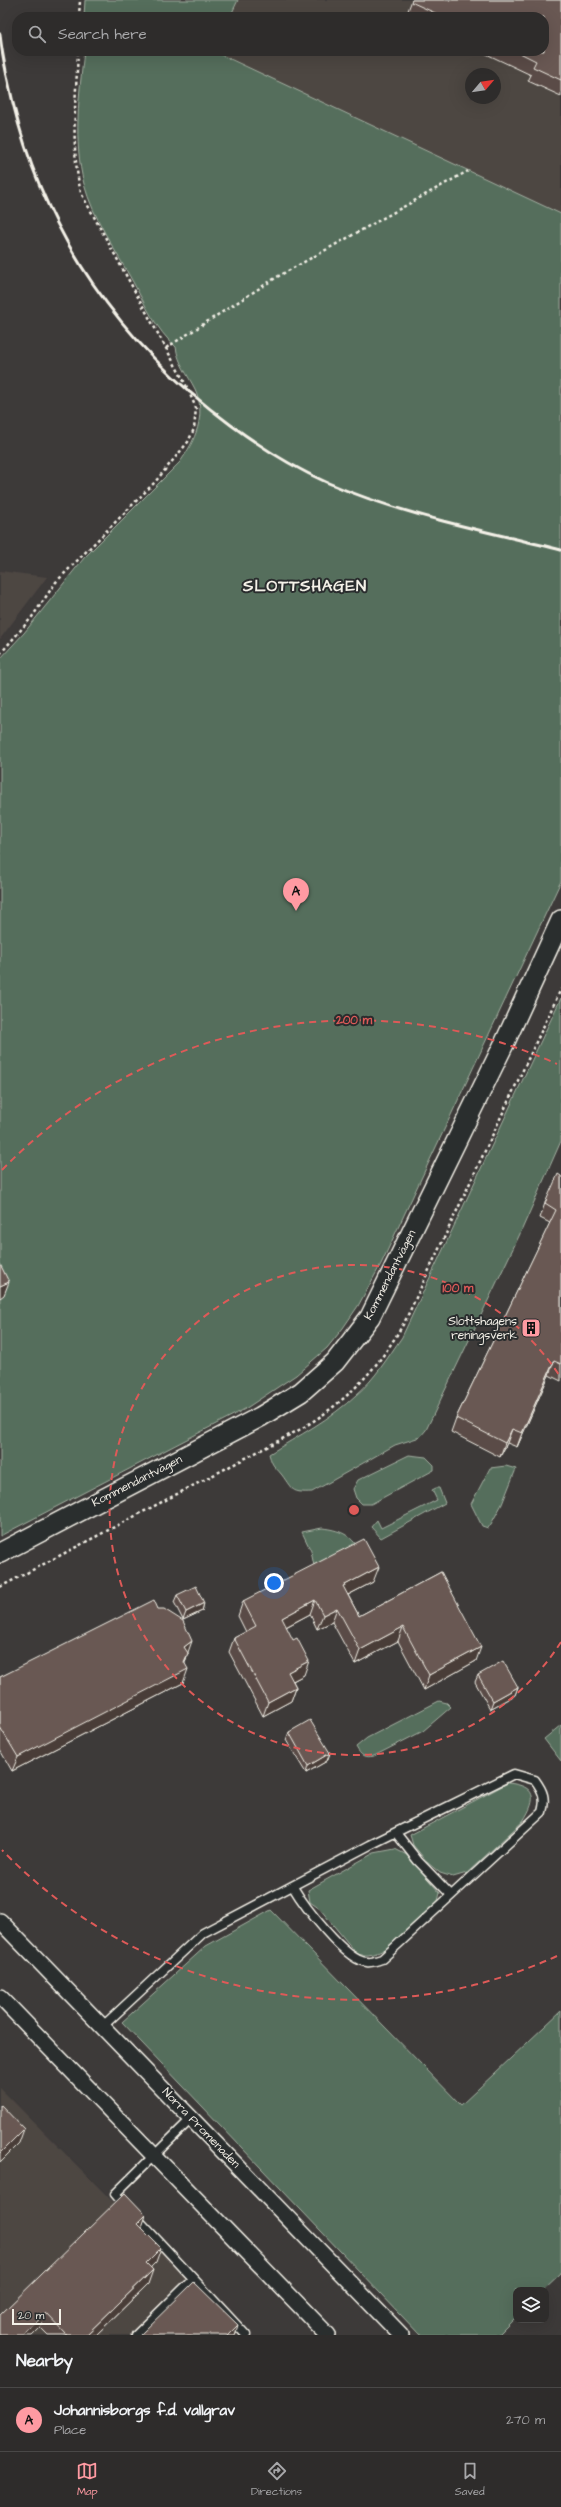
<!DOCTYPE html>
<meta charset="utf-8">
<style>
:root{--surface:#2e2c2b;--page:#363433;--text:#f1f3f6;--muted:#a7a7a9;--line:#494847;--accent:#ff9aa2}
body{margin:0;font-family:"Architects Daughter",sans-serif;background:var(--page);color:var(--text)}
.controls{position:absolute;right:12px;bottom:12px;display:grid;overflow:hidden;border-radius:8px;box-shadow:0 4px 16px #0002}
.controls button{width:36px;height:36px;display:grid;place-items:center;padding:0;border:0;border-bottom:1px solid var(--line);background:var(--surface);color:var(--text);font:20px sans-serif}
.compass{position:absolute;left:465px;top:68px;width:36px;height:36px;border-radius:50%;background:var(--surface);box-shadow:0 4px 16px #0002;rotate:61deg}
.scale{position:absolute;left:12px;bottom:10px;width:49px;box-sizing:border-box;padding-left:4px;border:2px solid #f4f1e8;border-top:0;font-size:11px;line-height:14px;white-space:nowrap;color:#f4f1e8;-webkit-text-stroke:3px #2a2d2e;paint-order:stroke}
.you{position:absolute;left:274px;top:1583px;width:14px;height:14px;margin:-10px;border:3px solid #fff;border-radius:50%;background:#1a73e8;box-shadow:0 0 0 6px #1a73e833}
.badge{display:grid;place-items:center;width:26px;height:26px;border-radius:50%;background:var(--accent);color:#111;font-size:13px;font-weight:700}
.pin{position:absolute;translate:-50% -33px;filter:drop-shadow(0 1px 2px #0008)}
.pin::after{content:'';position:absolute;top:21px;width:14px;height:12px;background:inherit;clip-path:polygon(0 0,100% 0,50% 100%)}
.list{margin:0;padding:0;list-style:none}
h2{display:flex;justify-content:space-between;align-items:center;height:52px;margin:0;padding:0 16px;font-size:17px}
h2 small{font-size:13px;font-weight:400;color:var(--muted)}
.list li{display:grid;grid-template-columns:26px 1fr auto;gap:12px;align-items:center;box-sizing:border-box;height:64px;padding:0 16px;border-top:1px solid var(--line)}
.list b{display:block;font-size:15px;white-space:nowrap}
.list p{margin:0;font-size:13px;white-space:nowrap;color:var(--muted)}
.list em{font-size:13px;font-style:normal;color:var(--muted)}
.icon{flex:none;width:22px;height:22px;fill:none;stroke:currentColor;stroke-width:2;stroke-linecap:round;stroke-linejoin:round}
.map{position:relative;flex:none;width:561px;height:2335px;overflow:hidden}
.search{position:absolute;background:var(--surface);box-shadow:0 4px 16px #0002;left:12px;right:12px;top:12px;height:44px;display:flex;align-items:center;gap:10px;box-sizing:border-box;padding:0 14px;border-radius:16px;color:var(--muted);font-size:15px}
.sheet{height:116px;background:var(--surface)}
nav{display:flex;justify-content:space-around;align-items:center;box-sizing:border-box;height:56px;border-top:1px solid var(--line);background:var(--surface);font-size:11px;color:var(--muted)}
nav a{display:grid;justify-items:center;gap:2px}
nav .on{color:var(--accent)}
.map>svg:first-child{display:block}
</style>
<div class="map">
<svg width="561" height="2335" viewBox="0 0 561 2335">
<rect width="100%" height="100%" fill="#3d3a39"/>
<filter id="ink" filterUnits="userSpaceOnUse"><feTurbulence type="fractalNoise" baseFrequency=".025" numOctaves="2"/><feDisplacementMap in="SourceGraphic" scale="8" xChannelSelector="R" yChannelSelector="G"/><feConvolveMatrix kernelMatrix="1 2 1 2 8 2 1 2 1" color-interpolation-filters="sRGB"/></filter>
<g filter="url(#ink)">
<g fill="#4d4643" fill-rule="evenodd">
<path d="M228,0H561V220L205,51H544V17H221ZM471,74H495V98H471Z"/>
<path d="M0,571L47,577L0,639Z"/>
<path d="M0,2088L245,2335H0Z"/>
</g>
<g fill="#556e5c" stroke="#a4b0a2">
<path d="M85,0H238L230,17H84Z"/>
<path d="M84,51H213L561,214V881L381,1264L358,1306L343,1328L327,1348L296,1375L245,1409L0,1536V659L24,633L84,558L180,462C195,441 207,415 195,389C188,375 178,363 176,347C156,330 145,304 133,282C116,251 93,218 84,184C73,140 79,96 84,51Z"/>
<path d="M561,998V1141L519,1236L426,1430L420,1437L395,1445L312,1492C291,1493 293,1490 282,1475C274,1465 273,1468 269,1454C298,1436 331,1419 356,1395C375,1379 388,1357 402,1337Z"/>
<path d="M409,1455L426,1457L434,1465V1470L371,1504H362L356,1498L353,1489L358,1480Z"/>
<path d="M506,1466L516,1469L502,1504L491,1524L488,1528L482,1526L471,1504L490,1468Z"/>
<path d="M436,1488H439L445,1503L381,1538L371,1527L377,1520L381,1528L437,1500L432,1490Z"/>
<path d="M322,1528C339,1530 351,1534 359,1550L314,1566L311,1551L302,1532Z"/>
<path d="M439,1701L447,1703L451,1707L423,1731L374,1756C364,1758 361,1756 356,1747L367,1738Z"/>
<path d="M561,1725V1761L544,1739Z"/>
<path d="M508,1783C536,1786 538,1798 523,1821L467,1873L453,1877L440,1873L428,1863L413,1845L410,1835Z"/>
<path d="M395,1849L407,1855L440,1893L438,1901C420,1919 386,1963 357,1954L320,1909L310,1902L308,1890L374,1853Z"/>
<path d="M271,1910L461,2105L561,2011V2273L543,2290H516V2317L498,2335H420L122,2022L206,1946Z"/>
</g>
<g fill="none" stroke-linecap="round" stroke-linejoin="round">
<defs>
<g id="service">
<path d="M396,1833L418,1861L451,1895"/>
<path d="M103,2026L203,1933L370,1845L514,1774L535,1780C543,1791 546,1798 542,1812L382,1959C378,1960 372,1963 367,1962C346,1962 303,1904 293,1887"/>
<path d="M126,2207L115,2194L192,2118"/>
<path d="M135,2216L246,2335"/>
<path d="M136,2335L193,2279"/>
</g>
<g id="minor">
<path d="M0,1921L401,2335"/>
<path d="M0,1997L328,2335"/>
</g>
<path id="tertiary" d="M0,1553L260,1417L301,1392L335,1362L370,1317L504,1044L561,920"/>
</defs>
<use href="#service" stroke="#f4f1e8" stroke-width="11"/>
<use href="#minor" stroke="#f4f1e8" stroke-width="18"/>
<use href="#tertiary" stroke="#f4f1e8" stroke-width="22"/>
<g stroke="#f4f1e8" stroke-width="2.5" stroke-dasharray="3 3" stroke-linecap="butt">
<path d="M79,17L80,0"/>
<path d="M166,348L277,277L468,171"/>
<path d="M0,654L32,617L56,582L155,482L188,442L194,429L196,408L185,383L81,193C70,145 76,99 78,51"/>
<path d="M0,1587L299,1430C347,1402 380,1367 406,1319L561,989"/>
</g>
<use href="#service" stroke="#2a2d2e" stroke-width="8"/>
<use href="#minor" stroke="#2a2d2e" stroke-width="15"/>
<use href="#tertiary" stroke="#2a2d2e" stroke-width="19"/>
<path stroke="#f4f1e8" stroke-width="3" d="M0,34C2,57 8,80 13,103C45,236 121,344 231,425C261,447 292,467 326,482C401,515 482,530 561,550"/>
</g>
<g fill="#5a4c47" stroke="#f4f1e8">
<path d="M412,0H561V96L528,81L531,75L480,51H544V17H408L406,16Z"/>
<path d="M561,1176V1381L549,1375L517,1447L507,1443L500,1457L451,1432L456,1418L550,1223L540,1218L545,1203Z"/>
<path d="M441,1572L476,1661L424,1690L398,1641L355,1664L332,1622L317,1629L310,1614L286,1627L304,1675L293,1681L296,1687L291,1701L263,1716L229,1652L234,1638L246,1632L238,1616L243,1601L373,1582L348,1595L359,1616Z"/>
<path d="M177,1595L204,1603L202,1611L183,1620L174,1602Z"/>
<path d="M158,1609L188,1653L185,1662L183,1683L12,1771L0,1750V1677Z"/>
<path d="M478,1675L518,1687L515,1695L490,1709L475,1682Z"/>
<path d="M289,1732L330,1753L327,1761L306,1773L286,1740Z"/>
<path d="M146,2215L141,2228L156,2262L151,2267L148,2284L96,2335H48L40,2327L0,2335Z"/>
</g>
<g fill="#4a3e39" stroke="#f4f1e8">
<path d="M9,1282L4,1295L0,1298V1286Z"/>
<path d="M554,1361L549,1375L517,1447L522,1433Z"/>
<path d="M512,1429L507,1443L500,1457L505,1443Z"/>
<path d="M379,1567L373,1582L338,1600L343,1586Z"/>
<path d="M315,1600L310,1614L276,1632L282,1618Z"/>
<path d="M204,1603L202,1611L183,1620L186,1612Z"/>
<path d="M337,1608L332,1622L317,1629L323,1615Z"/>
<path d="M403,1627L398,1641L355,1664L360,1650Z"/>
<path d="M192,1641L187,1655L184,1647Z"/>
<path d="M481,1647L476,1661L424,1690L429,1675Z"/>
<path d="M188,1653L183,1668L188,1669L183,1683L12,1771L18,1757L184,1662Z"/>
<path d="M309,1661L304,1675L283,1686L288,1672Z"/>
<path d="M296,1687L291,1701L263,1716L268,1702Z"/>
<path d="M518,1687L515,1695L490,1709L493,1701Z"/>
<path d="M330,1753L327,1761L306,1773L308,1766Z"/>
<path d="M24,2129L19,2143L0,2162V2153Z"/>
<path d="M146,2215L141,2230L137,2224Z"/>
<path d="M161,2248L156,2262L141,2277L146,2263Z"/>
<path d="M153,2270L148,2284L96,2335H86Z"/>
<path d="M46,2313L40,2327L32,2335H22Z"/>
<path d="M238,2325L235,2335H228Z"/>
</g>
<g fill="#695852" stroke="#f4f1e8">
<path d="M412,0H561V80L533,67L536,61L516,51H544V17H444L411,2Z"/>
<path d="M558,1174L561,1176V1364L554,1361L522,1433L512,1429L505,1443L456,1418L556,1210L545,1203Z"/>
<path d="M0,1264L9,1282L0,1286Z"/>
<path d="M364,1539L379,1567L343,1586L359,1616L441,1572L481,1647L429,1675L403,1627L360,1650L337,1608L323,1615L315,1600L282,1618L293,1640L297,1638L309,1661L288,1672L296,1687L268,1702L234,1638L256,1626L243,1601Z"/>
<path d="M196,1586L204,1603L186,1612L177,1595Z"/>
<path d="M154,1600L158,1609H164L183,1621L192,1641L184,1647L188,1653L184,1662L188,1669L18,1757L0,1727V1677Z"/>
<path d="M503,1661L518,1687L493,1701L478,1675Z"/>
<path d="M310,1720L330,1753L308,1766L289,1732Z"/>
<path d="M0,2104L24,2129L0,2153Z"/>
<path d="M125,2193L146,2215L137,2224L161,2248L146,2263L153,2270L86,2335H67L46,2313L22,2335H0V2315Z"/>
<path d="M194,2282L238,2325L228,2335H140Z"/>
</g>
</g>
<g fill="none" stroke="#de5a58" stroke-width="2" stroke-dasharray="7 5">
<path d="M561 1642A245 245 0 1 1 561 1378"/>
<path d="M557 1956A490 490 0 0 1 2 1850M2 1170A490 490 0 0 1 557 1064"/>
</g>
<defs>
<symbol id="building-square" viewBox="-11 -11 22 22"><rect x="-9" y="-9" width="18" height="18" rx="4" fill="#ff9aa2" stroke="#2a2d2e"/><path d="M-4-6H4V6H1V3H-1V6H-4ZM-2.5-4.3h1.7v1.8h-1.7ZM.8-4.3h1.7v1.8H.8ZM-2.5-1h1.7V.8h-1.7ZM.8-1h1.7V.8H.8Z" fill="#111"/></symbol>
</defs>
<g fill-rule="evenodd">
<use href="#building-square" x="520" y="1317" width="22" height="22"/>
</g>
<g text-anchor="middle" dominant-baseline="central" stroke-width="4" stroke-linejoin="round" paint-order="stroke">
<g font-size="12" fill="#f4f1e8" stroke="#2a2d2e">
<text transform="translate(390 1275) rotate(-63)">Kommendantvägen</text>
<text transform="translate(137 1481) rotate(-27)">Kommendantvägen</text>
<text transform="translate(201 2128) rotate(46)">Norra Promenaden</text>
</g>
<g font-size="12" fill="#f4f1e8" stroke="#2a2d2e" text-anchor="end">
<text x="517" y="1321">Slottshagens<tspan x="517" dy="14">reningsverk</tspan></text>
</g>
<g font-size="16" font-weight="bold" letter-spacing="1" fill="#f4f1e8" stroke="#2a2d2e">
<text x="305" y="586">SLOTTSHAGEN</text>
</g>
</g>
<circle cx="354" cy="1510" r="6" fill="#de5a58" stroke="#2a2d2e" stroke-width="2"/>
<g font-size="12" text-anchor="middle" font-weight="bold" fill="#de5a58" stroke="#2a2d2e" stroke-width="4" stroke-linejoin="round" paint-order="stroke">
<text x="354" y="1024">200 m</text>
<text x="458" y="1292">100 m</text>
</g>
</svg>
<div class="controls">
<button><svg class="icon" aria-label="layers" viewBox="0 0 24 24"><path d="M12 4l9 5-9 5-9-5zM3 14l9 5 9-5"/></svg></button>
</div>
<svg class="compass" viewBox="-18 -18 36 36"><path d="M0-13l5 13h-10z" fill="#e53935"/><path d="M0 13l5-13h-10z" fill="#a7a7a9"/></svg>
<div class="scale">20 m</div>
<div class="you"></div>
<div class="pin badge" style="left:296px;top:911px">A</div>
<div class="search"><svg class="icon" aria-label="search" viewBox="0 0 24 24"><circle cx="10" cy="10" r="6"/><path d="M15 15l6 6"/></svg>Search here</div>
</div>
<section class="sheet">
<h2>Nearby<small></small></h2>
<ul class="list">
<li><span class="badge">A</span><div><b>Johannisborgs f.d. vallgrav</b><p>Place</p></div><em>270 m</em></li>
</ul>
</section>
<nav>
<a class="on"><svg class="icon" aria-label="map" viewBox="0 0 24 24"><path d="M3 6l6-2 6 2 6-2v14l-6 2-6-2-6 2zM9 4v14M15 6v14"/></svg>Map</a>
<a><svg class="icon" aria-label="directions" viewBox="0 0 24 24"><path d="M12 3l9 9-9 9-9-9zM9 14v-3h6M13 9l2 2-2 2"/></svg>Directions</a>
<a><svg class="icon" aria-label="saved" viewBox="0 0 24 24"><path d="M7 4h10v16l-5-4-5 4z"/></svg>Saved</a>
</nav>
